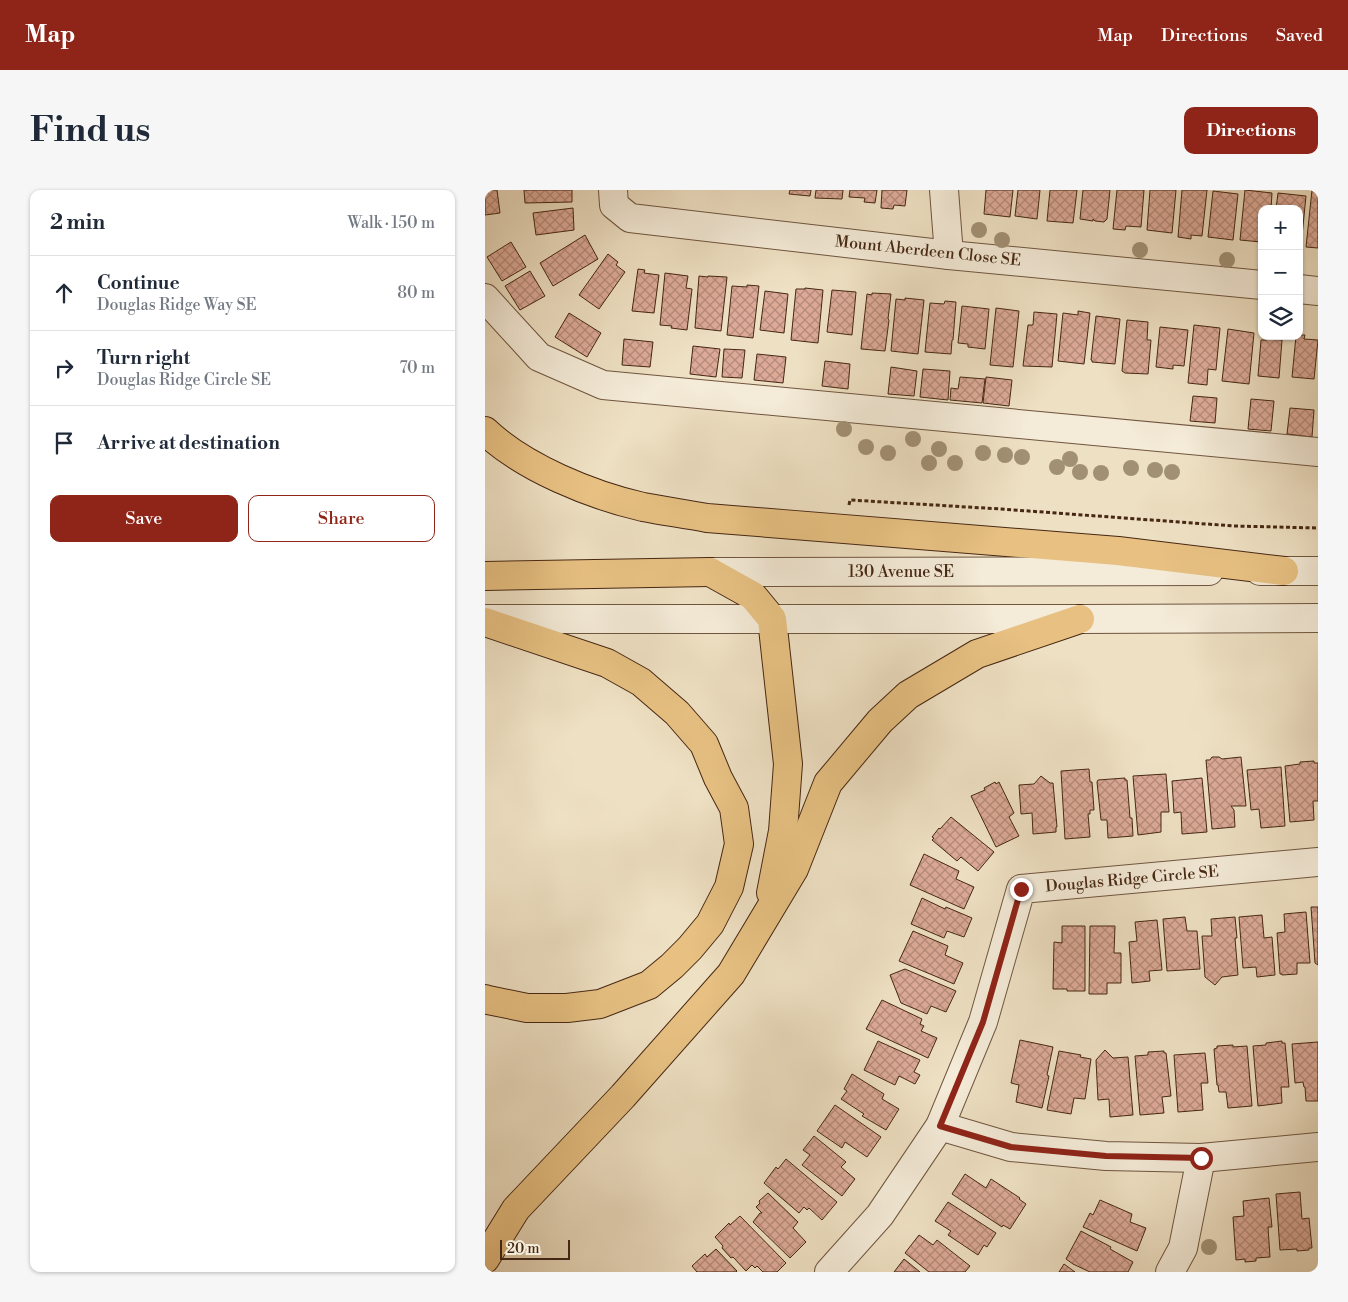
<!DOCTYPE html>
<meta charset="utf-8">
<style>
:root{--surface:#fff;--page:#f6f6f7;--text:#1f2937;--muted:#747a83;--line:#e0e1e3;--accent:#8f2418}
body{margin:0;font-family:"Libre Bodoni",serif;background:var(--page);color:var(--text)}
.controls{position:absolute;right:15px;top:15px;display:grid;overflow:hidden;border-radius:10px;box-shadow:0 1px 4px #0004}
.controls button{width:45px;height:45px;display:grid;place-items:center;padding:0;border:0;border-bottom:1px solid var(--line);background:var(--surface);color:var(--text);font:25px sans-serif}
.scale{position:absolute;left:15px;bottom:12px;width:70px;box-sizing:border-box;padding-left:5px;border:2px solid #462713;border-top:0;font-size:14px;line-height:18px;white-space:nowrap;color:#462713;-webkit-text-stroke:4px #f4ebd8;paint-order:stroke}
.stop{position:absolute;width:15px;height:15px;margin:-11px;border:4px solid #8f2418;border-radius:50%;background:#fff}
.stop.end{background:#8f2418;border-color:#fff;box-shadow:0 1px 5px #0008}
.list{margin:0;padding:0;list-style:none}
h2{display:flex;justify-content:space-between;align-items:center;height:65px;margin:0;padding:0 20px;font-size:21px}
h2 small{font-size:16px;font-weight:400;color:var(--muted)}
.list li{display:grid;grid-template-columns:32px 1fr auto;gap:15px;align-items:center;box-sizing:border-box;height:75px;padding:0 20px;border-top:1px solid var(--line)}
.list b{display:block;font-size:19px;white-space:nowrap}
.list p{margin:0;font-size:16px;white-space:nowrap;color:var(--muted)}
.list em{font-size:16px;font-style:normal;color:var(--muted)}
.actions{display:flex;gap:10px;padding:15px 20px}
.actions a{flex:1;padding:11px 0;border:1px solid var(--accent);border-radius:10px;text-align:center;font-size:18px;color:var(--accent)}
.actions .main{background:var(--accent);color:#fff}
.icon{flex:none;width:28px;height:28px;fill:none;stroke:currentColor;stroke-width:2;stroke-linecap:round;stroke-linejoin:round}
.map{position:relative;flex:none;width:833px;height:1082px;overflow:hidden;border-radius:10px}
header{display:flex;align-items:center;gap:30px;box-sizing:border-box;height:70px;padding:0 25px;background:var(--accent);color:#fff}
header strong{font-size:24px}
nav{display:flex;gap:28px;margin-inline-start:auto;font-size:18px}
.intro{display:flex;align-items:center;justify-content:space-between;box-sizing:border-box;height:120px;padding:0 30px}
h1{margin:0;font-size:35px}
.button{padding:12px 22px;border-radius:10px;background:var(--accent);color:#fff;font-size:18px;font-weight:700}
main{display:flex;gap:30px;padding:0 30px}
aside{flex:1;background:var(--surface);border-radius:10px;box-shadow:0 1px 4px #0004}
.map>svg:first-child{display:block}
</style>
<header>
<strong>Map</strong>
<nav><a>Map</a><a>Directions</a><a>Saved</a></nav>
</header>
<div class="intro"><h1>Find us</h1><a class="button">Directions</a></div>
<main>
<aside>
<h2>2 min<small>Walk · 150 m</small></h2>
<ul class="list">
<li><svg class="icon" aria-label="ahead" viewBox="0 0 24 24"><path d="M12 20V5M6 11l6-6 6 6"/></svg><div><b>Continue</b><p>Douglas Ridge Way SE</p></div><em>80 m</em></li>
<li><svg class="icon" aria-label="right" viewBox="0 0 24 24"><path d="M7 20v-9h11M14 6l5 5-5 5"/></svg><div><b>Turn right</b><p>Douglas Ridge Circle SE</p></div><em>70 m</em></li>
<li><svg class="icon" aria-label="arrive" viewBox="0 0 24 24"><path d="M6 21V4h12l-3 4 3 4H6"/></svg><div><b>Arrive at destination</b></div></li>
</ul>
<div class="actions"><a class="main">Save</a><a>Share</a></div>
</aside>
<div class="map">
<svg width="833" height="1082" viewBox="0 0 833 1082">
<defs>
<pattern id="building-cross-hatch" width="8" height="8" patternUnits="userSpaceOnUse" patternTransform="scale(1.25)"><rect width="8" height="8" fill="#dcaa97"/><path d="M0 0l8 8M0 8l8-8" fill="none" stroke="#b48a7a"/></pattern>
</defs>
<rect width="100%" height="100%" fill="#eee0c3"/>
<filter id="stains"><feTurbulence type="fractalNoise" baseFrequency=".004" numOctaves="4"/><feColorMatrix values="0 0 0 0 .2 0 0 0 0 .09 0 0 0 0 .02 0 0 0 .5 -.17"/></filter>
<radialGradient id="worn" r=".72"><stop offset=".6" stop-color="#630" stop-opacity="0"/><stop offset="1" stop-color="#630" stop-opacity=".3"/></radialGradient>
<g fill="url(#building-cross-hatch)" stroke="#462713">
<path d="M0,0H12L15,23L0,25Z"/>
<path d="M39,0H87V12L40,13Z"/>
<path d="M305,0H326L325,6L304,4Z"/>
<path d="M331,0H358L357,9L330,8Z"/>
<path d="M365,0H392L390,13L379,12L380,8L364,7Z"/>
<path d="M397,0H422L420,16L409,15L408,19L396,18Z"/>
<path d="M501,0H528L525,27L499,24Z"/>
<path d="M533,0H555L552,29L530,26Z"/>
<path d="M565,0H592L588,33L562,31Z"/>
<path d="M598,0H625L622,29L619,32L610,31L608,29V31L595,29Z"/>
<path d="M632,0H659L656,37L641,36L640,40L628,39Z"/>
<path d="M665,0H691L687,43L662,40Z"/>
<path d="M697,0H722L717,46L706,45V49L693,47Z"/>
<path d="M760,0L787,3L786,19H777L776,52L755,50Z"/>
<path d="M827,0L833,1V58L821,57Z"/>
<path d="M728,1L753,4L748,50L723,47Z"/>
<path d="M793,3L821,6L816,56H814V19H791Z"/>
<path d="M88,18L89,40L51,45L48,23Z"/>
<path d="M100,45L113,69L68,96L55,73Z"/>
<path d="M26,52L41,77L17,91L2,67Z"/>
<path d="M123,64L133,72L131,75L140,82L114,119L94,105Z"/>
<path d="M153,79L160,80L159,83L174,85L169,123L147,121Z"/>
<path d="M45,81L60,106L35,120L20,96Z"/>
<path d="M180,83L203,86L201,98L207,99L202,140L186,138L187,136L175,135Z"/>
<path d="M214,86L223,87V86L242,87L236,141L210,138Z"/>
<path d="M262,95L274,96L268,148L242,145L247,96L262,97Z"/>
<path d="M320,98L338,100L333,153L306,150L311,99H320Z"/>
<path d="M347,100L371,102L367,145L342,142Z"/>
<path d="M280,101L303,104L299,143L275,140Z"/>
<path d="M387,103L406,104L403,129L404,130L400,161L376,159L382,104L387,105Z"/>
<path d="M420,108L439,110L433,164L406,161L411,109L420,110Z"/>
<path d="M460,111L471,112L468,150H467L466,164L440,162L445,113L459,114Z"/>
<path d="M477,116L504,119L500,159L483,157V154L473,153Z"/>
<path d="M511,118L534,121L528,177L505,175Z"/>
<path d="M593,121L605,123L599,174L573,171L578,123L593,125Z"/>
<path d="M549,122L572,124L567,177L538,176L543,135H548Z"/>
<path d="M84,123L116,143L102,167L70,147Z"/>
<path d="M611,126L635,129L630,174L607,172V170H606Z"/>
<path d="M642,130L663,132L662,150H666L663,184L640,183L637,181Z"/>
<path d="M709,135L735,138L731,180L723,179L722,195L703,193Z"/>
<path d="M675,137L703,140L699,176L688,175V179L671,177Z"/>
<path d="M743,139L769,143L764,194L737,191Z"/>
<path d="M814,145H820L819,149L833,150L829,189L807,187L811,146H814Z"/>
<path d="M139,149L168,152L165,177L137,175Z"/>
<path d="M782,149L797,150L794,188L773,186L776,150H782Z"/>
<path d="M208,156L235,159L231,187L205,184Z"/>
<path d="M239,159L260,160L257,188L237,187Z"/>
<path d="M272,164L301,167L298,193L269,190Z"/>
<path d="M340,171L365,174L363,199L337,196Z"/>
<path d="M406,177L432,181L429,206L403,204Z"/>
<path d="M438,179L465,181L463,210L435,207Z"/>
<path d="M475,187L500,189L497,213L465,210L466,198L473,199Z"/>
<path d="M501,187L527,190L524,216L498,213Z"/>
<path d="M708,206L732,208L730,233L705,231Z"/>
<path d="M766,209L789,211L786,241L763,239Z"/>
<path d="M805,218L829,220L827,247L802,244Z"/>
<path d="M727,567H734L737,569L756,567L761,616H746L749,620L750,637L727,639L721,570H725Z"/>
<path d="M829,571V573H833V611H828L829,630L805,632L800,576L815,574V572Z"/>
<path d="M796,577L800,636L776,638L774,619L766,620L762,580Z"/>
<path d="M604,579L605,592H607L609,620H605V624H603L605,647L580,649L576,581Z"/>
<path d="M681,584L684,622H676V642L653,645L648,586Z"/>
<path d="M556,586L565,593H568L572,637H571V642L548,644L547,623L536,624L534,595L549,594Z"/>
<path d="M640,588V590H642L645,628H647L648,646L623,648L622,630H616L612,592L613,590Z"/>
<path d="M717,588L722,642L697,644L696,622L689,623L687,591Z"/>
<path d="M510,592L511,594L514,592L529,623L524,627L534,646L511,657L486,606L500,600L499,598Z"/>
<path d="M466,627L509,662L493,681L476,667L472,671L447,650L449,648L447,647L454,638L455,639Z"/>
<path d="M439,664L474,681L471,689L489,697L479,719L425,695Z"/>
<path d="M437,708L460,719L461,717L487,728L479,747L462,741L459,748L426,734Z"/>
<path d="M826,717H833V775L830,773Z"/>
<path d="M821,722L825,773H812V784L797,785V784H795L792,743L800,742L799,724Z"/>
<path d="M777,725L779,748L787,747L790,785L772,787L771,777L758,778L754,727Z"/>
<path d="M700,727L702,741H712L715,779L682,781L678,729Z"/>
<path d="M750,727L752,748H750L753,785L737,787L730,795L720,787L717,746H727L726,729Z"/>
<path d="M672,730L677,780L664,781L665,791L647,793L644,752L652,751L650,732Z"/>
<path d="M577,736H600V801H582V799H568L569,752L577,753Z"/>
<path d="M605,736H630L629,763H636V793H622V804H604Z"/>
<path d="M428,741L463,756L460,765L478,773L469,794L414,771Z"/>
<path d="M420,779L471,801L461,822L446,816L442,824L416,813L405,785Z"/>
<path d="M397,810L437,829L435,834L439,836L436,841L452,848L443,868L381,839Z"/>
<path d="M535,850L568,857L562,885L564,886L557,918L531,912L534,895L526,893Z"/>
<path d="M393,851L435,870L429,882L435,885L430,894L414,886L410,895L379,880Z"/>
<path d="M797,851V853H800L804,897H796L797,913L773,916L768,856L781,855V853Z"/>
<path d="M833,852V911H821L820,897H819L818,892L810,893L807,854Z"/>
<path d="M748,855V857L762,856L767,916L743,918L741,902H734L733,895H732L729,859L732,858V856Z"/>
<path d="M620,860L628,868L643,867L648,925L625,927L624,909L613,910L611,870Z"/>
<path d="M574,861L596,865L595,867L606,869L600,909L589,908L586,924L562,920Z"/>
<path d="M679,861V863H681L686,906L677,907L679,923L655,925L650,866L663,865V862Z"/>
<path d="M720,863L723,893H716L718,920L693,922L689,865Z"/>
<path d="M367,884L399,904L397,909L414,919L401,940L377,926L379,924L356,909L362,901L359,899Z"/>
<path d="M350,915L396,947L382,967L360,952L357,958L332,941Z"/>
<path d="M329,946L361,972L356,977L370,989L357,1006L317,975L325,965L318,960Z"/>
<path d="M301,969L352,1012L337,1030L324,1018L322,1020L319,1017L314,1023L279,993L291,977L293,979Z"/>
<path d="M480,984L501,998L506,989L535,1008L534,1009L541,1014L525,1039L518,1035L517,1037L467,1004Z"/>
<path d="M815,1002L817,1029L824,1028L827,1058H824V1060L812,1061V1059L795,1060L791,1004Z"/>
<path d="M283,1003L313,1032L308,1038L321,1052L305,1068L268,1032L275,1023H277L271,1017L275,1013L274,1011Z"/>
<path d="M784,1008L787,1037H783L785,1067L771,1068V1071L760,1072V1069L751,1070L748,1027L759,1026L758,1011Z"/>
<path d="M615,1010L647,1024L645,1032L661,1038L652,1061L598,1037L605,1023L608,1025Z"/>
<path d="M463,1012L511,1043L502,1057L499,1055L493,1065L463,1045L466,1041L450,1031Z"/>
<path d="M255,1026L301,1073L292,1082H278L272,1076L270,1078L267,1075L261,1081L248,1067L246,1068L237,1058L238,1056L230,1047L244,1033L245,1035Z"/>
<path d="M596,1041L626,1057L625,1059L648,1072L643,1082H605L588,1074L581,1069Z"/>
<path d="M434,1045L448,1055L452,1050L485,1076L480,1082H444L420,1063Z"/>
<path d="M231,1059L252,1081L251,1082H212L207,1076L220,1064L222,1067Z"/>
<path d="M419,1069L435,1082H409Z"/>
<path d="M579,1074L590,1082H574Z"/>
</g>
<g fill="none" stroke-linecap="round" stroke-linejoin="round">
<defs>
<g id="minor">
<path d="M128,0L129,15L145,28L464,65L777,95"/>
<path d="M459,0L464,65"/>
<path d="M814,99L833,101"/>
<path d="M0,108L54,167L118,195L833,262"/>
<path d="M775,381H833"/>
<path d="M225,382L724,381"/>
<path d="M0,429H595L833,428"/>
<path d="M455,936L526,957L621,966L716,968L833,957"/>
<path d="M344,1082L395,1025L455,936L498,832L536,699L833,672"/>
<path d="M685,1082L698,1058L716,968"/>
</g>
<path id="major" d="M0,386L225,382"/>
<g id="highway">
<path d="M0,241C39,278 106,305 158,317C179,321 201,324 222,328L633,361L799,381"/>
<path d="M225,382L268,406L287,429L303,574L298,641L286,703"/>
<path d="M0,432L122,473L156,492L192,523L219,554L233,588L249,618L254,654L244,697L225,734L205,758L187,776L164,795L115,814L82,818H42L3,810L0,809"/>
<path d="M0,1069L31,1019L138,906L246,784L309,679L343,593L395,531L423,505L492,464L595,429"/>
</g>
</defs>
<use href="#minor" stroke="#70553f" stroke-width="30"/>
<use href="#major" stroke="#462713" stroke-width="30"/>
<use href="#highway" stroke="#462713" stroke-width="30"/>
<path stroke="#462713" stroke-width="3" stroke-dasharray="4 2.5" stroke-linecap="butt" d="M364,315L365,310L516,319L749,336L833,338"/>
<use href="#minor" stroke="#f4ebd8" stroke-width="28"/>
<use href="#major" stroke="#e7c082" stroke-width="28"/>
<use href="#highway" stroke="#e7c082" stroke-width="28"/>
</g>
<g fill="#a19074">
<circle cx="494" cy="40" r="8"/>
<circle cx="517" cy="50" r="8"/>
<circle cx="655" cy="60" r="8"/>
<circle cx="742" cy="70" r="8"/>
<circle cx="359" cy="239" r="8"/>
<circle cx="428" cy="249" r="8"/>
<circle cx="381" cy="257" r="8"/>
<circle cx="454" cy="259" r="8"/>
<circle cx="403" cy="263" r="8"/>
<circle cx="498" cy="263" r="8"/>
<circle cx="520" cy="265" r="8"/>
<circle cx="537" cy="267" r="8"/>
<circle cx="585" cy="269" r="8"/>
<circle cx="444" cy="273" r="8"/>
<circle cx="470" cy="273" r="8"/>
<circle cx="572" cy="277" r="8"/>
<circle cx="646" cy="278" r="8"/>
<circle cx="670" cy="280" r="8"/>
<circle cx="595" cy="282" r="8"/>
<circle cx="687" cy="282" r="8"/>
<circle cx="616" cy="283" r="8"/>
<circle cx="724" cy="1057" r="8"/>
</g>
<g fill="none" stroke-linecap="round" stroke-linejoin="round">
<path stroke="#8f2418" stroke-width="6" d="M536,699L498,832L455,936L526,957L621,966L716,968"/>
</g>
<g text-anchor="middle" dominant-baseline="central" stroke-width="4.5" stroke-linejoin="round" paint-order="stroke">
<g font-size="16" fill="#462713" stroke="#f4ebd8">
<text transform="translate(443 61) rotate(6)">Mount Aberdeen Close SE</text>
<text x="416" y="382">130 Avenue SE</text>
<text transform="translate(647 689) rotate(-5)">Douglas Ridge Circle SE</text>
</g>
</g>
<rect width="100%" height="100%" filter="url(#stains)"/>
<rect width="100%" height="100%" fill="url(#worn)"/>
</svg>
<div class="controls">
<button>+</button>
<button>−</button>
<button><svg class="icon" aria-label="layers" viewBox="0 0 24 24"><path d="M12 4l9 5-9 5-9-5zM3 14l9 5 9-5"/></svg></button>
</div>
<div class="scale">20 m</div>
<div class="stop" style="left:716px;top:968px"></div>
<div class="stop end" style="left:536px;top:699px"></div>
</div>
</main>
